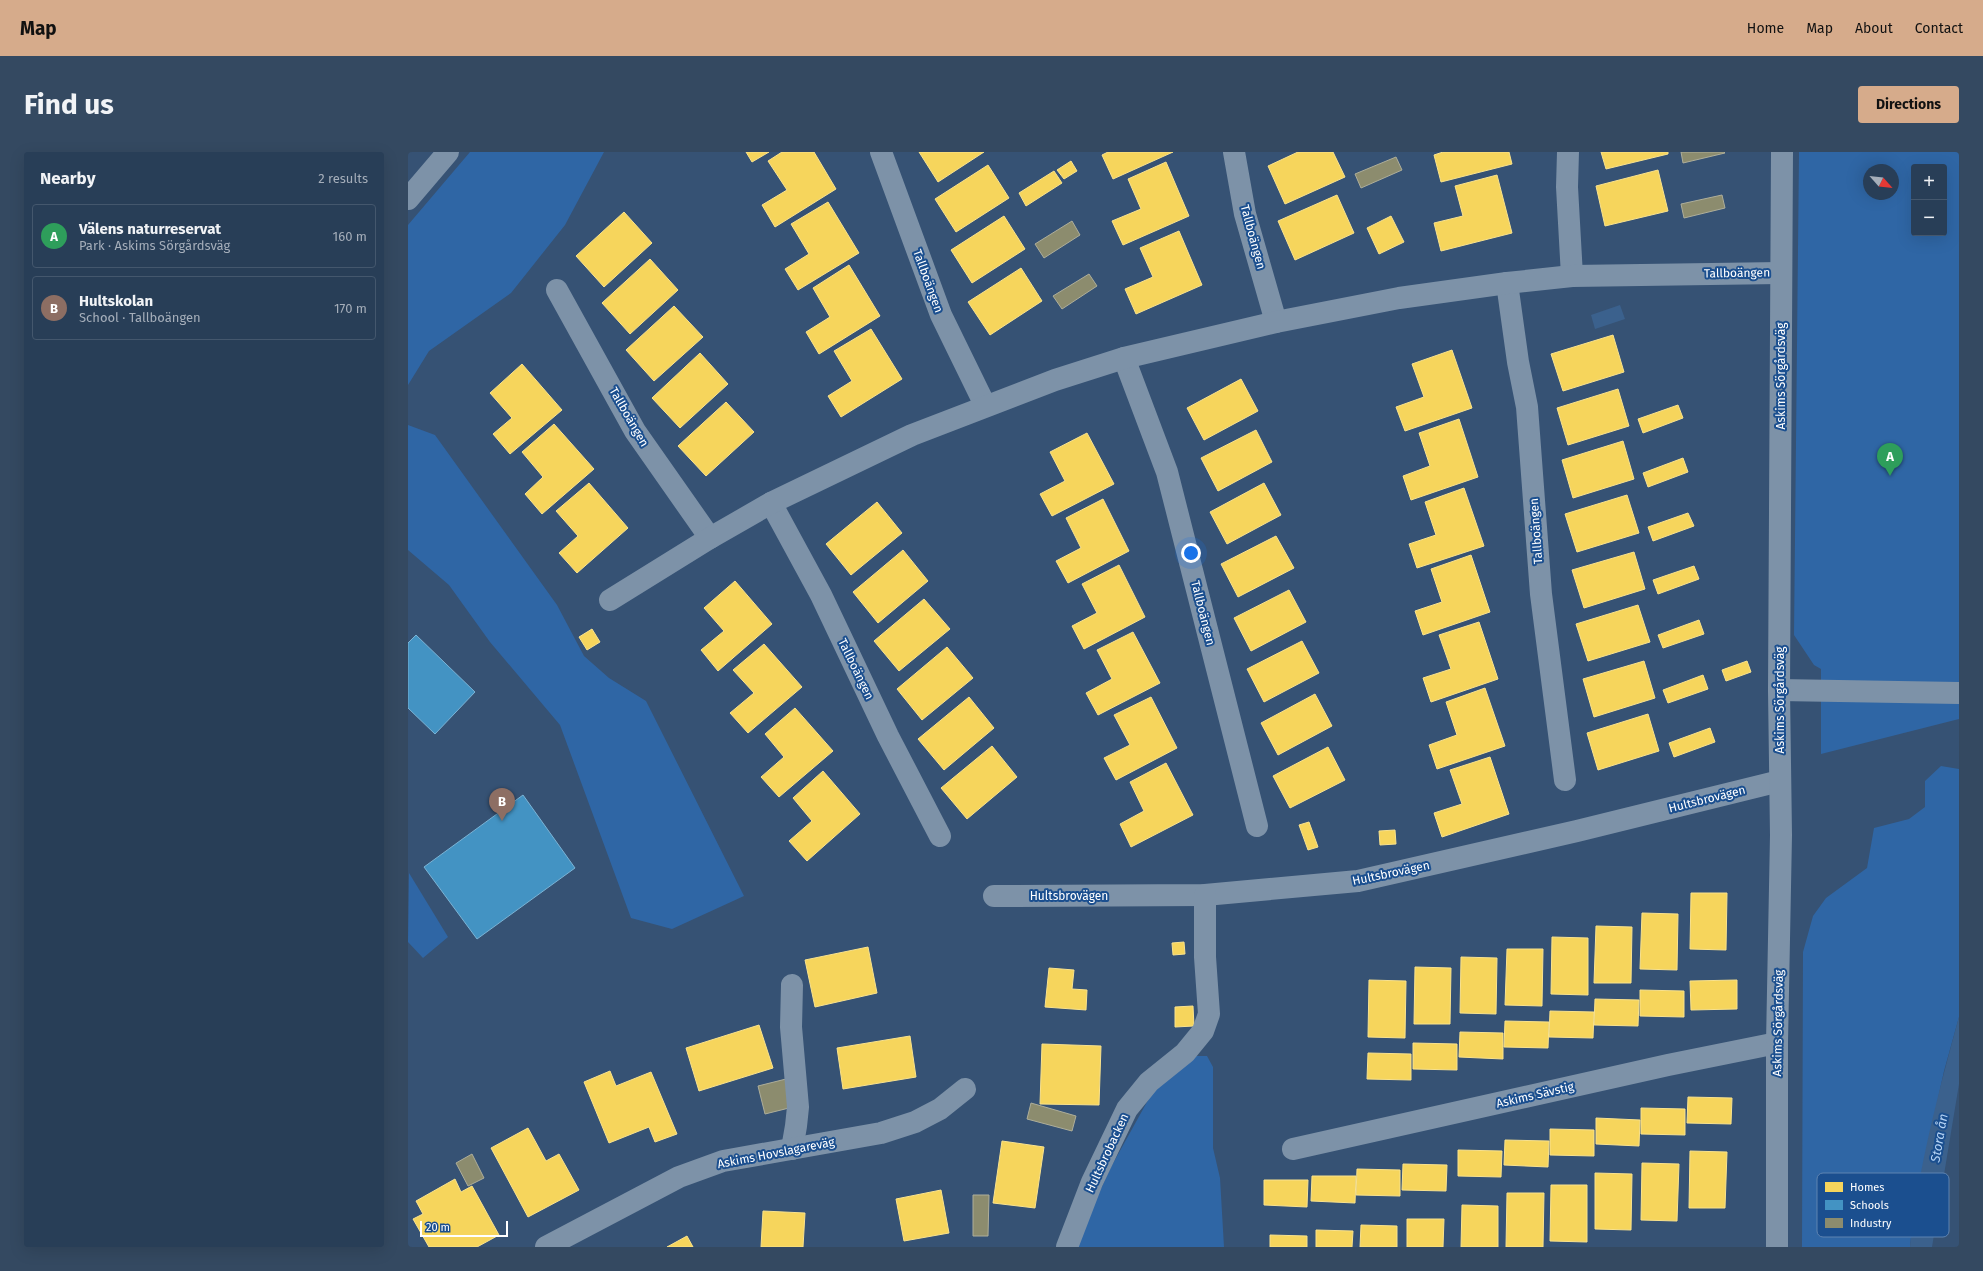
<!DOCTYPE html>
<meta charset="utf-8">
<style>
:root{--surface:#283e57;--page:#344961;--text:#f1f3f6;--muted:#a5aeba;--line:#44576d;--accent:#d6ab8b}
body{margin:0;font-family:"Fira Sans",sans-serif;background:var(--page);color:var(--text)}
.controls{position:absolute;right:12px;top:12px;display:grid;overflow:hidden;border-radius:4px;box-shadow:0 4px 16px #0002}
.controls button{width:36px;height:36px;display:grid;place-items:center;padding:0;border:0;border-bottom:1px solid var(--line);background:var(--surface);color:var(--text);font:20px sans-serif}
.compass{position:absolute;left:1455px;top:12px;width:36px;height:36px;border-radius:50%;background:var(--surface);box-shadow:0 4px 16px #0002;rotate:117deg}
.scale{position:absolute;left:12px;bottom:10px;width:88px;box-sizing:border-box;padding-left:4px;border:2px solid #fff;border-top:0;font-size:11px;line-height:14px;white-space:nowrap;color:#fff;-webkit-text-stroke:3px #1b4f8f;paint-order:stroke}
.you{position:absolute;left:783px;top:401px;width:14px;height:14px;margin:-10px;border:3px solid #fff;border-radius:50%;background:#1a73e8;box-shadow:0 0 0 6px #1a73e833}
.badge{display:grid;place-items:center;width:26px;height:26px;border-radius:50%;background:var(--accent);color:#fff;font-size:13px;font-weight:700}
.pin{position:absolute;translate:-50% -33px;filter:drop-shadow(0 1px 2px #0008)}
.pin::after{content:'';position:absolute;top:21px;width:14px;height:12px;background:inherit;clip-path:polygon(0 0,100% 0,50% 100%)}
.list{margin:0;padding:0;list-style:none}
h2{display:flex;justify-content:space-between;align-items:center;height:52px;margin:0;padding:0 16px;font-size:17px}
h2 small{font-size:13px;font-weight:400;color:var(--muted)}
.list li{display:grid;grid-template-columns:26px 1fr auto;gap:12px;align-items:center;box-sizing:border-box;height:64px;margin:0 8px 8px;padding:0 8px;border:1px solid var(--line);border-radius:4px}
.list b{display:block;font-size:15px;white-space:nowrap}
.list p{margin:0;font-size:13px;white-space:nowrap;color:var(--muted)}
.list em{font-size:13px;font-style:normal;color:var(--muted)}
.map{position:relative;flex:none;width:1551px;height:1095px;overflow:hidden;border-radius:4px}
header{display:flex;align-items:center;gap:24px;box-sizing:border-box;height:56px;padding:0 20px;background:var(--accent);color:#111}
header strong{font-size:19px}
nav{display:flex;gap:22px;margin-inline-start:auto;font-size:14px}
.intro{display:flex;align-items:center;justify-content:space-between;box-sizing:border-box;height:96px;padding:0 24px}
h1{margin:0;font-size:28px}
.button{padding:10px 18px;border-radius:4px;background:var(--accent);color:#111;font-size:14px;font-weight:700}
main{display:flex;gap:24px;padding:0 24px}
aside{flex:1;background:var(--surface);border-radius:4px;box-shadow:0 4px 16px #0002}
.map>svg:first-child{display:block}
</style>
<header>
<strong>Map</strong>
<nav><a>Home</a><a>Map</a><a>About</a><a>Contact</a></nav>
</header>
<div class="intro"><h1>Find us</h1><a class="button">Directions</a></div>
<main>
<aside>
<h2>Nearby<small>2 results</small></h2>
<ul class="list">
<li><span class="badge" style="background:#2e9e5b">A</span><div><b>Välens naturreservat</b><p>Park · Askims Sörgårdsväg</p></div><em>160 m</em></li>
<li><span class="badge" style="background:#8d6e63">B</span><div><b>Hultskolan</b><p>School · Tallboängen</p></div><em>170 m</em></li>
</ul>
</aside>
<div class="map">
<svg width="1551" height="1095" viewBox="0 0 1551 1095">
<rect width="100%" height="100%" fill="#365274"/>
<g fill="#2f66a5" fill-rule="evenodd">
<path d="M62,0H196L157,73L103,141L21,199L0,233V73Z"/>
<path d="M1391,0H1551V567L1413,602V517L1406,513L1386,483ZM1506,15H1536V81H1506ZM1461,18H1485V42H1461Z"/>
<path d="M0,273L27,283L149,453L176,504L201,526L238,549L336,744L264,777L223,766L152,573L82,490L41,433L0,398Z"/>
<path d="M1533,614L1551,617V865L1536,919L1506,1057L1502,1095H1394L1395,800L1405,764L1418,746L1459,716L1466,676L1501,667L1517,655V629Z"/>
<path d="M1,721L40,785L15,806L0,790Z"/>
<path d="M788,904H799L805,915V996L812,1026L816,1095H669L673,1080L703,1015L744,941Z"/>
</g>
<g fill="#3b618d">
<path d="M1212,153L1217,167L1187,177L1183,163Z"/>
<path d="M1551,865V932L1524,1095H1502C1509,1020 1531,938 1551,865Z"/>
</g>
<g fill="#f6d55c" stroke="#f9e28d">
<path d="M338,0H361L344,10Z"/>
<path d="M374,0H406L428,37L367,75L354,53L379,38L360,9Z"/>
<path d="M511,0H576L530,30Z"/>
<path d="M700,0H765L705,27L694,3Z"/>
<path d="M890,0H925L937,25L877,52L860,14Z"/>
<path d="M1035,0H1101L1104,12L1033,30L1026,3Z"/>
<path d="M1193,0H1260V2L1198,17Z"/>
<path d="M663,9L669,19L656,27L649,18Z"/>
<path d="M758,10L781,64L715,93L704,69L733,57L720,27Z"/>
<path d="M580,13L601,46L548,80L527,47Z"/>
<path d="M1250,18L1260,59L1197,74L1188,34Z"/>
<path d="M646,19L654,31L618,54L611,41Z"/>
<path d="M1089,23L1104,81L1033,99L1026,71L1055,64L1047,34Z"/>
<path d="M929,43L946,81L887,108L870,69Z"/>
<path d="M420,50L451,101L390,138L377,117L401,102L383,72Z"/>
<path d="M216,60L244,91L196,135L168,104Z"/>
<path d="M596,64L617,97L564,131L543,98Z"/>
<path d="M983,64L996,90L971,102L959,76Z"/>
<path d="M771,79L794,133L728,162L717,137L745,125L732,96Z"/>
<path d="M242,107L270,138L222,182L194,151Z"/>
<path d="M441,113L472,164L411,202L398,180L422,165L405,136Z"/>
<path d="M613,116L634,149L582,183L560,150Z"/>
<path d="M266,154L295,185L246,229L218,198Z"/>
<path d="M463,177L494,227L433,265L420,244L444,229L426,199Z"/>
<path d="M1205,183L1216,220L1155,239L1143,202Z"/>
<path d="M1044,198L1064,256L997,279L988,255L1016,245L1004,212Z"/>
<path d="M292,201L320,232L272,276L244,246Z"/>
<path d="M114,212L154,258L102,302L85,282L104,266L82,241Z"/>
<path d="M833,227L850,259L796,288L779,256Z"/>
<path d="M1210,237L1221,274L1160,293L1149,256Z"/>
<path d="M318,250L346,280L298,324L270,294Z"/>
<path d="M1270,253L1275,266L1235,281L1230,267Z"/>
<path d="M1051,267L1070,325L1003,348L995,324L1022,314L1011,281Z"/>
<path d="M146,272L186,317L134,362L117,342L135,325L114,300Z"/>
<path d="M848,278L864,310L810,339L793,306Z"/>
<path d="M679,281L706,332L644,364L632,342L657,329L642,300Z"/>
<path d="M1215,289L1226,327L1165,346L1154,308Z"/>
<path d="M1275,306L1280,320L1240,335L1235,321Z"/>
<path d="M181,331L220,376L169,421L151,401L170,384L148,359Z"/>
<path d="M856,331L873,363L819,392L802,360Z"/>
<path d="M1056,336L1076,394L1009,416L1001,392L1028,383L1017,350Z"/>
<path d="M1219,343L1231,381L1169,400L1157,362Z"/>
<path d="M695,347L721,399L660,431L648,409L673,396L658,366Z"/>
<path d="M469,350L494,381L443,423L418,392Z"/>
<path d="M1280,361L1286,374L1245,389L1240,375Z"/>
<path d="M868,384L886,416L830,445L813,412Z"/>
<path d="M495,398L520,429L470,471L445,440Z"/>
<path d="M1226,400L1237,437L1176,456L1164,418Z"/>
<path d="M1063,403L1082,460L1015,483L1007,459L1034,450L1023,417Z"/>
<path d="M711,413L737,465L676,497L664,474L689,461L674,432Z"/>
<path d="M1286,414L1291,427L1250,442L1245,428Z"/>
<path d="M327,429L364,472L310,519L293,498L316,479L296,456Z"/>
<path d="M881,438L898,470L843,499L826,466Z"/>
<path d="M516,447L542,477L491,519L466,489Z"/>
<path d="M1230,453L1242,490L1180,509L1168,472Z"/>
<path d="M1291,468L1296,482L1255,496L1250,483Z"/>
<path d="M1071,470L1090,527L1023,550L1015,526L1043,517L1031,483Z"/>
<path d="M184,477L192,490L179,498L171,485Z"/>
<path d="M725,480L752,531L690,563L678,541L704,527L689,498Z"/>
<path d="M894,489L911,521L856,550L839,517Z"/>
<path d="M356,492L394,535L340,581L322,561L346,541L325,518Z"/>
<path d="M539,495L565,526L514,568L489,537Z"/>
<path d="M1236,509L1247,546L1186,565L1175,527Z"/>
<path d="M1339,509L1343,520L1318,529L1314,518Z"/>
<path d="M1295,523L1300,537L1260,551L1255,538Z"/>
<path d="M1077,536L1097,594L1029,617L1021,593L1049,583L1038,550Z"/>
<path d="M907,542L924,574L870,603L853,571Z"/>
<path d="M561,545L586,576L536,618L510,587Z"/>
<path d="M743,545L769,596L708,628L696,606L722,593L706,563Z"/>
<path d="M387,556L425,599L371,645L353,625L376,605L357,582Z"/>
<path d="M1240,562L1251,599L1190,618L1179,581Z"/>
<path d="M1302,576L1307,590L1266,605L1261,591Z"/>
<path d="M584,594L609,625L559,667L533,636Z"/>
<path d="M920,595L937,628L882,656L865,624Z"/>
<path d="M1082,605L1101,662L1034,685L1026,661L1054,652L1042,618Z"/>
<path d="M758,611L785,663L723,695L712,672L736,659L722,630Z"/>
<path d="M415,619L452,662L399,709L381,689L404,669L385,646Z"/>
<path d="M901,670L910,695L900,698L891,673Z"/>
<path d="M987,678L988,692L972,693L971,679Z"/>
<path d="M1283,741H1319L1318,798L1282,797Z"/>
<path d="M1234,761L1270,762L1269,818L1232,817Z"/>
<path d="M1188,774L1224,775L1223,831H1186Z"/>
<path d="M1144,785L1180,786V843L1143,842Z"/>
<path d="M776,790L777,802L765,803L764,791Z"/>
<path d="M460,795L469,841L407,855L397,808Z"/>
<path d="M1099,797H1135L1134,854L1097,853Z"/>
<path d="M1053,805L1089,806L1088,862L1052,861Z"/>
<path d="M1007,815L1043,816L1042,872H1006Z"/>
<path d="M641,816L666,818L664,837L679,838L678,858L637,855Z"/>
<path d="M961,828L998,829L997,886L960,885Z"/>
<path d="M1329,828V857L1283,858L1282,829Z"/>
<path d="M1232,838L1276,839V865L1232,864Z"/>
<path d="M1187,847L1231,848L1230,874L1186,873Z"/>
<path d="M785,854L786,874L767,875V855Z"/>
<path d="M1142,859L1186,860L1185,886L1141,885Z"/>
<path d="M1097,869L1141,870L1140,896L1096,895Z"/>
<path d="M351,873L365,916L291,939L278,896Z"/>
<path d="M1052,880L1095,881V907L1051,905Z"/>
<path d="M502,884L508,925L435,937L429,896Z"/>
<path d="M1005,891L1049,892V918L1005,917Z"/>
<path d="M634,892L693,894L691,953L632,952Z"/>
<path d="M960,901L1003,902V928L959,927Z"/>
<path d="M202,919L208,934L243,920L269,982L247,990L241,975L201,991L176,930Z"/>
<path d="M1280,945L1324,946L1323,972L1279,971Z"/>
<path d="M1233,956L1277,957V983L1233,982Z"/>
<path d="M1188,966L1232,968L1231,994L1188,992Z"/>
<path d="M120,976L138,1009L151,1002L171,1038L120,1065L83,996Z"/>
<path d="M1142,977L1186,978V1004L1142,1003Z"/>
<path d="M1097,988L1141,989L1140,1015L1096,1013Z"/>
<path d="M594,989L636,995L627,1056L585,1051Z"/>
<path d="M1050,998L1094,999L1093,1025L1050,1024Z"/>
<path d="M1282,999L1319,1000L1317,1056H1281Z"/>
<path d="M1234,1011L1271,1012L1269,1069L1233,1068Z"/>
<path d="M995,1012L1039,1013L1038,1039L994,1038Z"/>
<path d="M949,1017L992,1018V1044L948,1043Z"/>
<path d="M1187,1021L1224,1022L1223,1078L1187,1077Z"/>
<path d="M904,1024H948L947,1051L903,1049Z"/>
<path d="M47,1027L53,1040L64,1034L91,1083L69,1095H21L5,1067L15,1062L8,1049Z"/>
<path d="M856,1028H900L899,1055L856,1053Z"/>
<path d="M1143,1033H1179V1090L1142,1089Z"/>
<path d="M533,1038L541,1081L496,1089L488,1047Z"/>
<path d="M1099,1041H1136L1135,1095H1098Z"/>
<path d="M1054,1053L1090,1054V1095H1053Z"/>
<path d="M355,1059L397,1061L395,1095H353Z"/>
<path d="M999,1067H1036L1035,1095H999Z"/>
<path d="M953,1073L989,1074V1095H952Z"/>
<path d="M908,1078L945,1079L944,1095H908Z"/>
<path d="M862,1083L899,1084V1095H862Z"/>
<path d="M279,1084L285,1095H259Z"/>
</g>
<g fill="#4393c3" stroke="#7bb3d5">
<path d="M8,483L67,540L27,582L0,556V491Z"/>
<path d="M115,643L167,716L69,787L16,715Z"/>
</g>
<g fill="#8c8c6e" stroke="#aeae9a">
<path d="M1273,0H1316L1317,1L1275,11Z"/>
<path d="M988,5L994,18L953,36L947,22Z"/>
<path d="M1314,43L1317,56L1276,66L1273,52Z"/>
<path d="M664,69L672,83L636,106L627,92Z"/>
<path d="M681,122L689,134L654,157L645,144Z"/>
<path d="M378,927L385,955L357,962L350,934Z"/>
<path d="M623,951L668,964L664,979L619,967Z"/>
<path d="M64,1002L76,1026L60,1034L48,1011Z"/>
<path d="M565,1043H581L580,1084H565Z"/>
</g>
<g fill="none" stroke-linecap="round" stroke-linejoin="round">
<g stroke="#7d92a8" stroke-width="22">
<path d="M473,0L533,163L577,253"/>
<path d="M826,0L837,62L868,170"/>
<path d="M1160,0L1159,35L1164,124"/>
<path d="M0,47L40,0"/>
<path d="M1099,131L1110,210L1119,255L1133,442L1157,628"/>
<path d="M149,138L227,279L302,386"/>
<path d="M716,206L759,320L849,674"/>
<path d="M363,351L413,443L480,584L532,684"/>
<path d="M202,448L302,386L363,351L504,283L647,228L716,206L868,170L991,146L1099,131L1164,124L1373,121"/>
<path d="M1371,538L1551,541"/>
<path d="M586,744L797,743L950,729L1169,679L1372,629"/>
<path d="M384,997L388,974L390,955L383,875L384,833"/>
<path d="M885,997L1260,913L1369,891"/>
<path d="M138,1095L271,1025L315,1009L473,981L507,970L532,957L557,937"/>
<path d="M659,1095L684,1030L719,957L741,930L777,901L795,879L801,862L797,805V743"/>
<path d="M1369,1095V891L1373,683L1371,538L1374,0"/>
</g>
</g>
<g text-anchor="middle" dominant-baseline="central" stroke-width="4" stroke-linejoin="round" paint-order="stroke">
<g font-size="12" fill="#fff" stroke="#1b4f8f">
<text transform="translate(845 85) rotate(75)">Tallboängen</text>
<text transform="translate(1329 121) rotate(-1)">Tallboängen</text>
<text transform="translate(520 129) rotate(70)">Tallboängen</text>
<text transform="translate(1373 224) rotate(-90)">Askims Sörgårdsväg</text>
<text transform="translate(221 265) rotate(60)">Tallboängen</text>
<text transform="translate(1128 379) rotate(-94)">Tallboängen</text>
<text transform="translate(795 461) rotate(76)">Tallboängen</text>
<text transform="translate(448 517) rotate(64)">Tallboängen</text>
<text transform="translate(1372 548) rotate(-90)">Askims Sörgårdsväg</text>
<text transform="translate(1299 647) rotate(-14)">Hultsbrovägen</text>
<text transform="translate(983 721) rotate(-12)">Hultsbrovägen</text>
<text x="661" y="744">Hultsbrovägen</text>
<text transform="translate(1370 871) rotate(-89)">Askims Sörgårdsväg</text>
<text transform="translate(1127 943) rotate(-13)">Askims Sävstig</text>
<text transform="translate(368 1001) rotate(-11)">Askims Hovslagareväg</text>
<text transform="translate(699 1001) rotate(-65)">Hultsbrobacken</text>
</g>
<g font-size="13" font-style="italic" fill="#b5d3f5" stroke="#1b4f8f">
<text transform="translate(1531 986) rotate(-80)">Stora ån</text>
</g>
</g>
<rect x="1409" y="1021" width="132" height="64" rx="6" fill="#1b4f8f" stroke="#5f84b1" stroke-width="1"/>
<rect x="1417" y="1030" width="18" height="10" fill="#f6d55c"/>
<rect x="1417" y="1048" width="18" height="10" fill="#4393c3"/>
<rect x="1417" y="1066" width="18" height="10" fill="#8c8c6e"/>
<g font-size="11" fill="#fff">
<text x="1442" y="1039">Homes</text>
<text x="1442" y="1057">Schools</text>
<text x="1442" y="1075">Industry</text>
</g>
</svg>
<div class="controls">
<button>+</button>
<button>−</button>
</div>
<svg class="compass" viewBox="-18 -18 36 36"><path d="M0-13l5 13h-10z" fill="#e53935"/><path d="M0 13l5-13h-10z" fill="#a5aeba"/></svg>
<div class="scale">20 m</div>
<div class="you"></div>
<div class="pin badge" style="left:1482px;top:324px;background:#2e9e5b">A</div>
<div class="pin badge" style="left:94px;top:669px;background:#8d6e63">B</div>
</div>
</main>
